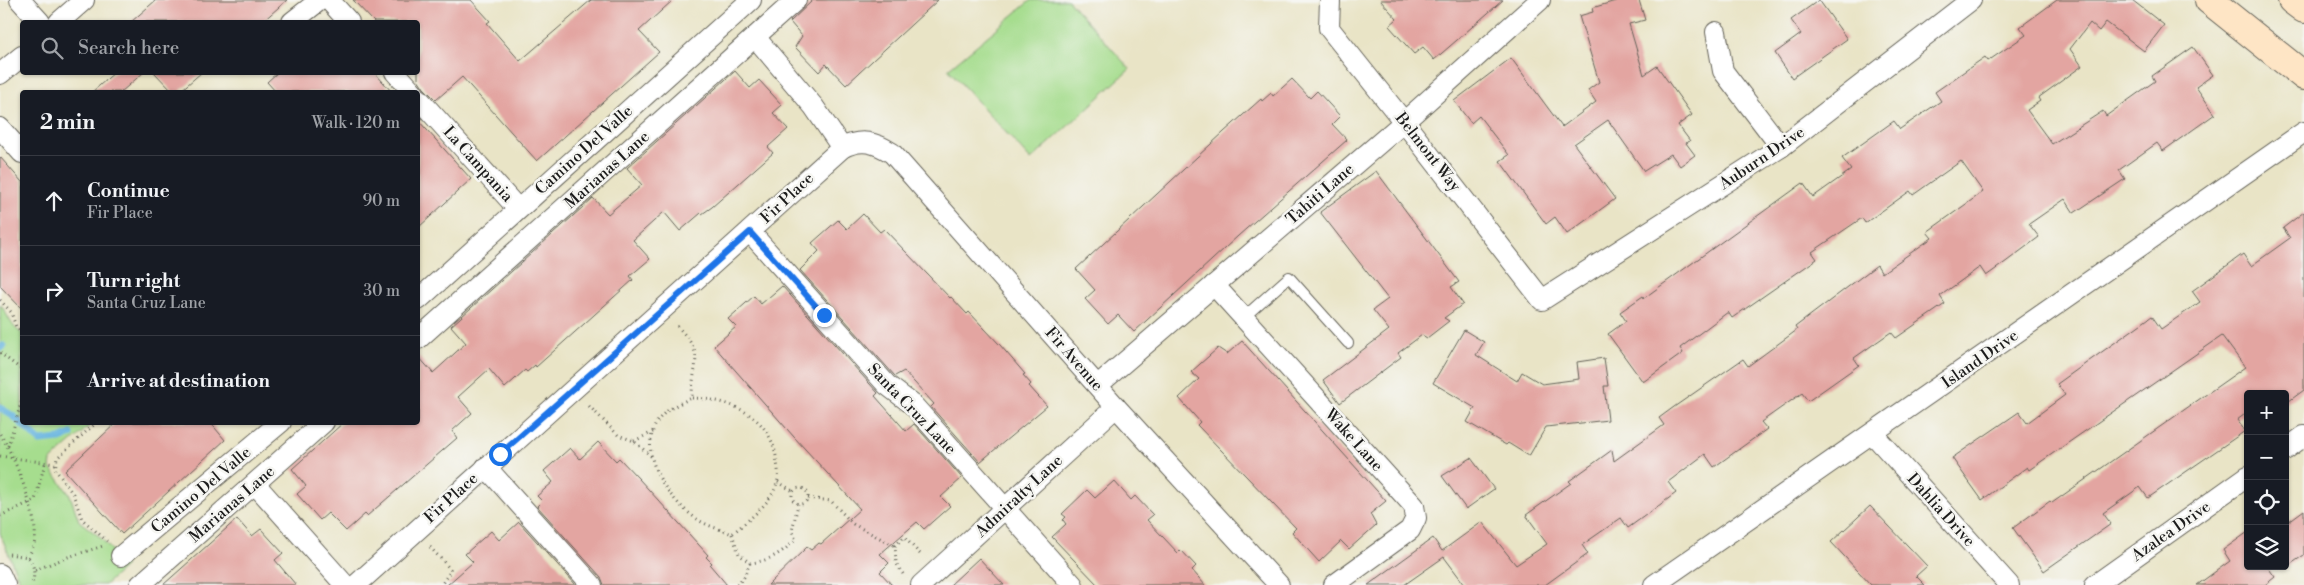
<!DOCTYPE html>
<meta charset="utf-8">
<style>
:root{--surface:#171b24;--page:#20242c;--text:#f1f3f6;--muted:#9ea1a6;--line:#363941}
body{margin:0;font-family:"Libre Bodoni",serif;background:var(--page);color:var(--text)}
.controls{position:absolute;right:15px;bottom:15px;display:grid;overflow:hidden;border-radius:5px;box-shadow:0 1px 4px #0004}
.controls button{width:45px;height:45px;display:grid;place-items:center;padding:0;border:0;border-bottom:1px solid var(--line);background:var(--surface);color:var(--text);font:25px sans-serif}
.stop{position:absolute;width:15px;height:15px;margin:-11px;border:4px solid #1a73e8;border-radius:50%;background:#fff}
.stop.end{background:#1a73e8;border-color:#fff;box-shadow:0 1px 5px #0008}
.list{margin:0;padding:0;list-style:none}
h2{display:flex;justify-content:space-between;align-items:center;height:65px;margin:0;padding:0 20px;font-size:21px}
h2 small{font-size:16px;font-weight:400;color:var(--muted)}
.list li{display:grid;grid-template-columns:32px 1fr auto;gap:15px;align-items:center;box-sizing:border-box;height:90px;padding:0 20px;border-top:1px solid var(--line)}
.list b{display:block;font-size:19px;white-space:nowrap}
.list p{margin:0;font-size:16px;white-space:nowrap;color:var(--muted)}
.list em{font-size:16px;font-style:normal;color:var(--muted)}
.icon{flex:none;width:28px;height:28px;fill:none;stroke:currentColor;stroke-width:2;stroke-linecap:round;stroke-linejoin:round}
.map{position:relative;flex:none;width:2304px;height:585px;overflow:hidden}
.search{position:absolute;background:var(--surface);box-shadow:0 1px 4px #0004;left:20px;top:20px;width:400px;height:55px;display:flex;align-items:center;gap:12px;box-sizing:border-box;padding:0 18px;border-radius:5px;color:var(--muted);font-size:19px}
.panel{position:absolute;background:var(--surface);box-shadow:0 1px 4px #0004;left:20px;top:90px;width:400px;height:335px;border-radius:5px}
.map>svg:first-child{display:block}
</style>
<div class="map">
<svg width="2304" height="585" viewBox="0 0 2304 585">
<rect width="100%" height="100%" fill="#f6f6f2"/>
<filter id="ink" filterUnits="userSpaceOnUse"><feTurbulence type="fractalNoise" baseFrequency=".02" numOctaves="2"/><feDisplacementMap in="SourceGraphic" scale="10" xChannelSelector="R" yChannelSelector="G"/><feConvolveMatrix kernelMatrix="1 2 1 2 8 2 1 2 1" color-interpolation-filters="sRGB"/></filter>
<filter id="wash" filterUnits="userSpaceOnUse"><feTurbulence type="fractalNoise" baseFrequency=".0096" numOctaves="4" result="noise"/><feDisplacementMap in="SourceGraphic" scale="20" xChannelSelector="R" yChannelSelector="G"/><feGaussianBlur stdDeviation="1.12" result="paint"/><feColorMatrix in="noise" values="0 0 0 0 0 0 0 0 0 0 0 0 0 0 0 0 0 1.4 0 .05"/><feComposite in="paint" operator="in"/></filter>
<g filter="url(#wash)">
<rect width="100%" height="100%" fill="#e9e4c6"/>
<g fill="#a6dd8e" stroke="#617c55">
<path d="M1031,0H1068L1130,69L1031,160L948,69Z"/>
<path d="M0,304C8,314 11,328 22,333V422L93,423L51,460L50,468L70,495L79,521L100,537L126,566L105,585H21L0,533Z"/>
</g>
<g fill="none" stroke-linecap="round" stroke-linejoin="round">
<g stroke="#65b4df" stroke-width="7">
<path d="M0,348L3,346"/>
<path d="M0,408L13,416L40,441L60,439L71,434"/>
</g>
</g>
<g id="blocks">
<g fill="#e3a5a1">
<path d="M156,0H287L262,22H131Z"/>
<path d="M353,0H471L490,21L487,23L520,61L591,0H673L639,31L659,52L537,161L462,77L436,100L424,88L418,79V22H374Z"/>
<path d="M813,0H938L846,85L826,64L819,72L795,47L802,36L790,22Z"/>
<path d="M1380,0H1503L1434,60L1423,47L1414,54L1389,26L1397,19Z"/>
<path d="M1619,0H1639L1645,20L1629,24L1644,75L1657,66L1692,115L1678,125L1690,141L1686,143L1695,155L1680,166L1671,154L1644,171L1608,120L1574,144L1615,199L1567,234L1555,217L1546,224L1500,161L1509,155L1479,116L1471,123L1454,101L1511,58L1562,127L1596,102L1588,90L1599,82L1579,16L1593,12L1592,8Z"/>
<path d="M1819,0L1847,39L1792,78L1775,53L1801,34L1791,20Z"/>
<path d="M2057,0H2132L2164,25L2144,51L2106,22L2099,31L2090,23L2070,49L2082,66L2038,98L2040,101L2027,110L2052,144L2103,111L2106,116L2155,81L2152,76L2193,47L2213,75L2196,87L2215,114L2163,151L2157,143L2119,170L2125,179L2074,213L2065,199L2029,224L2039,237L2007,261L1986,276L1980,267L1940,296L1945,304L1896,338L1891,332L1854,358L1859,365L1808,401L1802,393L1761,422L1767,429L1714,467L1705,454L1668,482L1676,493L1628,528L1621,518L1582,545L1588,554L1545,585H1465L1444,557L1404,585H1368L1433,538L1442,551L1482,522L1516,565L1547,544L1526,515L1571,483L1569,481L1612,450L1614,461L1664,425L1659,418L1674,407L1743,359L1748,366L1797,330L1795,327L1877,265L1882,273L1932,238L1927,232L1983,192L1961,161L1913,195L1910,191L1865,223L1862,218L1812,252L1817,259L1732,318L1728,312L1680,348L1683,353L1643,382L1608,334L1626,321L1620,312L1643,296L1644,298L1803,183L1813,197L1851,170L1842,158L1894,121L1900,129L1941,101L1935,92L1985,57L1988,61L2026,35L2020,27Z"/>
<path d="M735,71L750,88L759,80L782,105L773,113L788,129L768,147L773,153L712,207L702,214L701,213L680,231L664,212L633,240L650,259L630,276L633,280L536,367L535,365L527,372L525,370L505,388L489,369L458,397L472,413L452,431L457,438L367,516L365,514L346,531L328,513L320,520L297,494L306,486L292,469L344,422H418V356L433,373L466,343L451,326L593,198L608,214L642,185L627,168Z"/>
<path d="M115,72H144L121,92H92Z"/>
<path d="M154,72H202L179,92H173Z"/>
<path d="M278,72H374L392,92H276L267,82Z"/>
<path d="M1292,79L1310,98L1317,91L1340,116L1332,124L1347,140L1238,236L1134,332L1118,315L1108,324L1085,299L1095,290L1076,269L1224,132L1261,99L1262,101L1271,93L1273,96Z"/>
<path d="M418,120L471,179L418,228Z"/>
<path d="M0,157L22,182V309L0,286Z"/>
<path d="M1376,171L1459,282L1451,287L1463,304L1444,318L1449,321L1427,338L1422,335L1398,353L1401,357L1340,403L1323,380L1389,330L1373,310L1388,299L1320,212Z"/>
<path d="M2304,212V390L2285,404V394H2248V412L2237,420L2245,431L2148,498L2140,487L2103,513L2111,524L2044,571L2013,528L2050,501L2052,503L2245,367L2222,336L2029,470L2027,467L1982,500L1952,458L2019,412L2027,423L2065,395L2057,384L2152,316L2161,329L2200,302L2192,291L2243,254L2251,266L2290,238L2283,228Z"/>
<path d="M863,214L880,232L884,229L950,298L951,297L967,314L969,312L1000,345L1025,374L1023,375L1031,384L1029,386L1047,406L980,462L931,407L934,404L904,371L895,376L800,270L819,251L812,243L838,220L847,229Z"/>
<path d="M782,286L878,393L875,396L906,431L914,424L962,478L941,497L950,506L924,529L917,522L880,554L889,563L880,572L892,585H768L807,547L811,550L819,543L821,544L860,509L794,437L714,346L736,327L728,319L754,296L761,304Z"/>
<path d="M1464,330L1484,342L1476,355L1517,381L1522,372L1542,384L1579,379L1577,362L1604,358L1608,386H1604L1608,420L1546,427L1529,456L1508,443L1506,445L1467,422L1475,408L1433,383Z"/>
<path d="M1242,341L1386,501L1370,514L1376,525L1349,549L1341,541L1319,562L1292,532L1296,528L1197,425L1200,422L1179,398L1199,379L1191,372L1218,348L1227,354Z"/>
<path d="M117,422H210L225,440L122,534L65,471Z"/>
<path d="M598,442L616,461L619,458L639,479L708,555L706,557L712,563L710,565L727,585H604L601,577L537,506L542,501L537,496L553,482L544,471L570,448L580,459Z"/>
<path d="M1471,458L1494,489L1466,509L1442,476Z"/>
<path d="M1114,481L1131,500L1135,496L1153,515L1147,520L1178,553L1181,550L1196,566L1192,570L1205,585H1098L1052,537L1066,524L1063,520L1066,517L1062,514L1087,490L1095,498Z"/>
<path d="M1870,506L1927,566L1916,576L1925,585H1871L1831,542Z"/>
<path d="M2304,510V555L2285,568V524Z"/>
<path d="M237,519L252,536L261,529L283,553L275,560L296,585H163Z"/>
<path d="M519,522L576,585H447L473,562L465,554L491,531L499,540Z"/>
<path d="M2248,532V566H2267L2275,577L2265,585H2197L2230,561L2223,550Z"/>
<path d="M979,558L1004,585H950Z"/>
</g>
</g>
</g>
<g filter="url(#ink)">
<use href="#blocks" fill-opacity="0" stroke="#646258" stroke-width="1"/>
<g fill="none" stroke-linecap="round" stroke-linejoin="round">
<defs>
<path id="service" d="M1243,318L1289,277L1348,343"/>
<g id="minor">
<path d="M20,0L40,22"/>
<path d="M329,0L349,22"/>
<path d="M1330,0L1329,28L1404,122L1542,300L1781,147L1971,0"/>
<path d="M59,22L84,0"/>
<path d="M292,22L320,0"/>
<path d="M1716,32L1723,71L1781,147"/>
<path d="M755,37L814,107L842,148"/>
<path d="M395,72L413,92"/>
<path d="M0,74L22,56"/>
<path d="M418,98L518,209"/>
<path d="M0,128L22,153"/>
<path d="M750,232L887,385L912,404L1073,585"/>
<path d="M1214,285L1414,506L1416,518L1410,530L1334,585"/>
<path d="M418,300L751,0"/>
<path d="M418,339L796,0"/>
<path d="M1098,385L1404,122L1540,0"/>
<path d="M1873,434L2009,585"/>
<path d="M2285,450L2304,436"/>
<path d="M486,467L592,585"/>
<path d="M255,484L345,585"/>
<path d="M121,556L281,422"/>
<path d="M0,574L5,585"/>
<path d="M140,585L324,422"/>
<path d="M356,585L842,148C861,138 875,142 892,153L1116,407L1279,585"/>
<path d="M921,585L1116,407"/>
<path d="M1654,585L2304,132"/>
<path d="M2095,585L2248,476"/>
</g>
<g id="secondary">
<path d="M2209,0L2304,76"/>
<path d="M2292,0L2304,9"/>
</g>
</defs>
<use href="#service" stroke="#646258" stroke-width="12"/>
<use href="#minor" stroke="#646258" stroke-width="22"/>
<use href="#secondary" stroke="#646258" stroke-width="30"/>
<g stroke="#646258" stroke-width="3" stroke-dasharray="1 4" stroke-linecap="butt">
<path d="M0,300L11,312L16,327L22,331"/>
<path d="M677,326C707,357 692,361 692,398"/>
<path d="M0,353L22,370"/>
<path d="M692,398C729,399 769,415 776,456C777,464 780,475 777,483C771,504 748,520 732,534C720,529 707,526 697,519C671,502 640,461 654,428C660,412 677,404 692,398Z"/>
<path d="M589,406L618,435L634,441L653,458"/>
<path d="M97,422L57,458L55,469L73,494L82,519L107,541"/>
<path d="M0,434C14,454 38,516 35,540C34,546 31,552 28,557"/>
<path d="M634,441L653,432"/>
<path d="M8,446L22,400"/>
<path d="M0,456L55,464"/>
<path d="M778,482L793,491"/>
<circle cx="800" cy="496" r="8"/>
<path d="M808,498L831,501L853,524L895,546"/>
<path d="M0,516L35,500L45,463"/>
<path d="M732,534L739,554L750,563C770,561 781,553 796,540L792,531L798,504"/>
<path d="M430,547L451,570L441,585"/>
<path d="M9,554L28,557C35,566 35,574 32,585"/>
<path d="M35,570L68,557L103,546"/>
<path d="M903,574L896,563L895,546L904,537L922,556"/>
<path d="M737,585L744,577L750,563"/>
</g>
<use href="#service" stroke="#fff" stroke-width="10"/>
<use href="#minor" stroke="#fff" stroke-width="20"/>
<use href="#secondary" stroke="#fee5c5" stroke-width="28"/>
</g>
</g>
<g fill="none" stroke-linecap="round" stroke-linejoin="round" filter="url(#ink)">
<path stroke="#1a73e8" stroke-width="6" d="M500,454L750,232L824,315"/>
</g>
<g text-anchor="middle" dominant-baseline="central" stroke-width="5" stroke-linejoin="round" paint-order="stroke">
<g font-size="16" fill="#1c1c1c" stroke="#f6f6f2">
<text transform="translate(584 150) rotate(-42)">Camino Del Valle</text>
<text transform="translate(1428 152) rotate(52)">Belmont Way</text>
<text transform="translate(1762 158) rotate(-34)">Auburn Drive</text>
<text transform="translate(478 164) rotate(48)">La Campania</text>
<text transform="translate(607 170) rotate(-42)">Marianas Lane</text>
<text transform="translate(1320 194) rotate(-41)">Tahiti Lane</text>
<text transform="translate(787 198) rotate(-43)">Fir Place</text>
<text transform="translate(1074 359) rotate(49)">Fir Avenue</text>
<text transform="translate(1980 359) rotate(-35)">Island Drive</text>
<text transform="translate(912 409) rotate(46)">Santa Cruz Lane</text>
<text transform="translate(1354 440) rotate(48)">Wake Lane</text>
<text transform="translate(201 490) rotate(-40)">Camino Del Valle</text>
<text transform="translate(1019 496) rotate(-43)">Admiralty Lane</text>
<text transform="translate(451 498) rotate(-42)">Fir Place</text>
<text transform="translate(232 504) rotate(-41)">Marianas Lane</text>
<text transform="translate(1941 510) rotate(48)">Dahlia Drive</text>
<text transform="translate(2171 531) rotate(-35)">Azalea Drive</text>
</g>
</g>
</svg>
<div class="controls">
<button>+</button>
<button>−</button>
<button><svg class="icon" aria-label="locate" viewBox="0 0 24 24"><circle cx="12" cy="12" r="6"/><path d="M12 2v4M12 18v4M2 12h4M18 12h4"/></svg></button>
<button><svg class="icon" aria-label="layers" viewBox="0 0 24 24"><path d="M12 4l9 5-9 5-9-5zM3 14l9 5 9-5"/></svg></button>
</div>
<div class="stop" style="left:500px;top:454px"></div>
<div class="stop end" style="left:824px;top:315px"></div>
<div class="search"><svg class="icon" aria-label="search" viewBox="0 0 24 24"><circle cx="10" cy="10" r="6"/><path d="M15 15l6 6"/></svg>Search here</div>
<section class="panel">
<h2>2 min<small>Walk · 120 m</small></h2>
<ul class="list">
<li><svg class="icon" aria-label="ahead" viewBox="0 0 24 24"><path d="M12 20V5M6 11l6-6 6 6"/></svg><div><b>Continue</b><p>Fir Place</p></div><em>90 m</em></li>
<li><svg class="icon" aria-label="right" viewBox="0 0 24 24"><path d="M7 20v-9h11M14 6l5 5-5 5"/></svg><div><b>Turn right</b><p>Santa Cruz Lane</p></div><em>30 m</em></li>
<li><svg class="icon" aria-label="arrive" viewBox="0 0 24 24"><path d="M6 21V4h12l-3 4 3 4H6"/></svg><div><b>Arrive at destination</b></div></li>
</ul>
</section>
</div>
